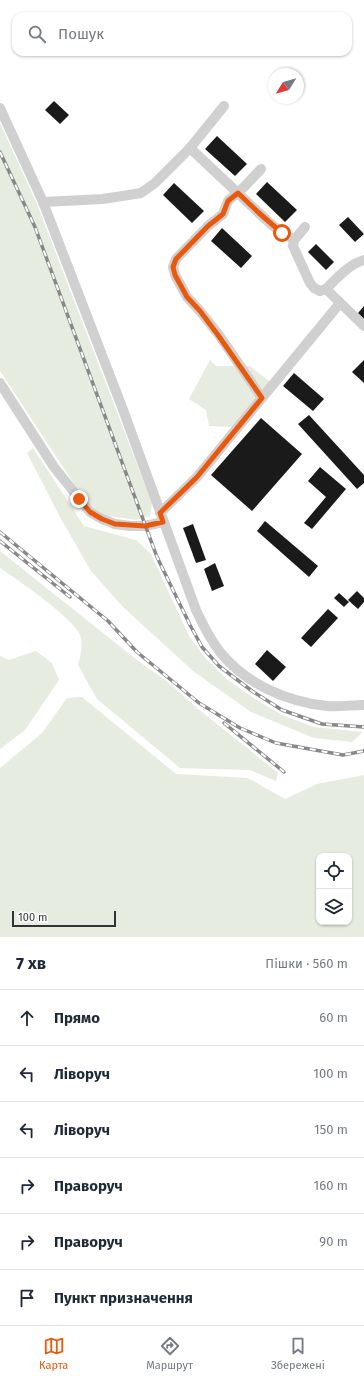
<!DOCTYPE html>
<html lang="uk">
<meta charset="utf-8">
<style>
:root{--surface:#fff;--page:#f2f2f3;--text:#1f2937;--muted:#747a83;--line:#e0e1e3;--accent:#ea580c}
body{margin:0;font-family:"Fira Sans",sans-serif;background:var(--page);color:var(--text)}
.controls{position:absolute;right:12px;bottom:12px;display:grid;overflow:hidden;border-radius:8px;box-shadow:0 1px 3px #0004}
.controls button{width:36px;height:36px;display:grid;place-items:center;padding:0;border:0;border-bottom:1px solid var(--line);background:var(--surface);color:var(--text);font:20px sans-serif}
.compass{position:absolute;left:268px;top:68px;width:36px;height:36px;border-radius:50%;background:var(--surface);box-shadow:0 1px 3px #0004;rotate:233deg}
.scale{position:absolute;left:12px;bottom:10px;width:104px;box-sizing:border-box;padding-left:4px;border:2px solid #333;border-top:0;font-size:11px;line-height:14px;white-space:nowrap;color:#333;-webkit-text-stroke:3px #fff;paint-order:stroke}
.stop{position:absolute;width:12px;height:12px;margin:-9px;border:3px solid #ea580c;border-radius:50%;background:#fff}
.stop.end{background:#ea580c;border-color:#fff;box-shadow:0 1px 4px #0008}
.list{margin:0;padding:0;list-style:none}
h2{display:flex;justify-content:space-between;align-items:center;height:52px;margin:0;padding:0 16px;font-size:17px}
h2 small{font-size:13px;font-weight:400;color:var(--muted)}
.list li{display:grid;grid-template-columns:26px 1fr auto;gap:12px;align-items:center;box-sizing:border-box;height:56px;padding:0 16px;border-top:1px solid var(--line)}
.list b{display:block;font-size:15px;white-space:nowrap}
.list em{font-size:13px;font-style:normal;color:var(--muted)}
.icon{flex:none;width:22px;height:22px;fill:none;stroke:currentColor;stroke-width:2;stroke-linecap:round;stroke-linejoin:round}
.map{position:relative;flex:none;width:364px;height:937px;overflow:hidden}
.search{position:absolute;background:var(--surface);box-shadow:0 1px 3px #0004;left:12px;right:12px;top:12px;height:44px;display:flex;align-items:center;gap:10px;box-sizing:border-box;padding:0 14px;border-radius:12px;color:var(--muted);font-size:15px}
.sheet{height:388px;background:var(--surface)}
nav{display:flex;justify-content:space-around;align-items:center;box-sizing:border-box;height:56px;border-top:1px solid var(--line);background:var(--surface);font-size:11px;color:var(--muted)}
nav a{display:grid;justify-items:center;gap:2px}
nav .on{color:var(--accent)}
.map>svg:first-child{display:block}
</style>
<div class="map">
<svg width="364" height="937" viewBox="0 0 364 937">
<rect width="100%" height="100%" fill="#fff"/>
<g fill="#e6ecdf" fill-rule="evenodd">
<path d="M0,123L37,204L152,503L150,516L136,520L101,515L84,499L0,371Z"/>
<path d="M210,360L216,366H250L270,382L233,427L209,426L206,410L189,399Z"/>
<path d="M33,448L84,526L136,540L151,554L189,636L207,660L228,680L252,697L282,715L314,727L363,732L352,742L314,738L251,712L193,671L122,606L91,571L60,517L27,453Z"/>
<path d="M0,551L137,660L169,683L197,708L278,773L276,781L250,770L180,768L97,699L78,665C81,654 83,645 80,635C76,620 15,578 0,568Z"/>
<path d="M36,651L52,663L59,680L25,730L0,749V656L9,660Z"/>
<path d="M82,697L176,774L248,778L285,799L317,784L364,775V937H0V768L42,733L67,698ZM319,856H349V922H319Z"/>
</g>
<g fill="#1a1a1a">
<path d="M54,101L69,115L60,124L45,110Z"/>
<path d="M217,136L247,164L235,176L205,149Z"/>
<path d="M267,182L297,210L285,222L256,194Z"/>
<path d="M174,183L204,211L192,223L163,195Z"/>
<path d="M348,217L364,234L355,242L339,225Z"/>
<path d="M222,228L252,256L241,268L211,241Z"/>
<path d="M316,244L334,262L326,270L308,252Z"/>
<path d="M364,306V319L358,313Z"/>
<path d="M364,360V383L352,372Z"/>
<path d="M294,373L324,399L313,411L283,386Z"/>
<path d="M309,415L364,475V483L357,489L298,424Z"/>
<path d="M261,418L302,454L252,511L211,475Z"/>
<path d="M320,467L346,489L312,529L304,523L326,497L308,481Z"/>
<path d="M265,521L318,566L309,577L257,531Z"/>
<path d="M193,524L206,560L196,563L183,528Z"/>
<path d="M215,563L224,586L212,591L204,569Z"/>
<path d="M357,591L364,598V602L358,609L348,600Z"/>
<path d="M339,593L349,602L344,607L334,598Z"/>
<path d="M328,609L338,618L311,647L301,638Z"/>
<path d="M267,650L286,667L273,681L255,664Z"/>
</g>
<g fill="none" stroke-linecap="round" stroke-linejoin="round">
<g stroke="#d0d0d0" stroke-width="10">
<path d="M0,108L43,202L122,407L196,610C203,625 210,639 220,652C246,684 287,702 327,706C339,707 352,705 364,705"/>
<path d="M190,148L259,213L273,226L294,240"/>
<path d="M261,169L244,187L228,201L223,214L208,226L176,259L173,267L175,275L187,297L200,311L219,335L262,398"/>
<path d="M43,202L103,199L141,193L155,183L190,148L224,106"/>
<path d="M305,227L294,240L293,246L310,283L314,288L320,291L326,289L364,326"/>
<path d="M326,289C337,278 349,264 364,260"/>
<path d="M0,383L54,467L90,512L102,519L115,524L130,526H145L163,522"/>
<path d="M160,513L197,477L340,303"/>
</g>
<defs>
<g id="rail">
<path d="M0,152L35,227L157,557L190,625L202,647L219,666L252,691L282,710L322,724L364,727"/>
<path d="M0,532L108,621L137,652L199,703L240,728L276,743L343,755L364,751"/>
<path d="M0,541L70,597"/>
<path d="M224,723L284,772"/>
</g>
</defs>
<use href="#rail" stroke="#888" stroke-width="3.5"/>
<use href="#rail" stroke="#fff" stroke-width="2" stroke-dasharray="6" stroke-linecap="butt"/>
</g>
<g fill="none" stroke-linecap="round" stroke-linejoin="round">
<path stroke="#ea580c" stroke-width="5" d="M79,499L90,512L102,519L115,524L145,526L163,522L160,513L197,477L262,398L218,335L200,311L187,297L175,275L173,267L176,259L208,226L223,214L228,201L238,193L259,213L282,233"/>
</g>
</svg>
<div class="controls">
<button><svg class="icon" aria-label="locate" viewBox="0 0 24 24"><circle cx="12" cy="12" r="6"/><path d="M12 2v4M12 18v4M2 12h4M18 12h4"/></svg></button>
<button><svg class="icon" aria-label="layers" viewBox="0 0 24 24"><path d="M12 4l9 5-9 5-9-5zM3 14l9 5 9-5"/></svg></button>
</div>
<svg class="compass" viewBox="-18 -18 36 36"><path d="M0-13l5 13h-10z" fill="#e53935"/><path d="M0 13l5-13h-10z" fill="#747a83"/></svg>
<div class="scale">100 m</div>
<div class="stop" style="left:282px;top:233px"></div>
<div class="stop end" style="left:79px;top:499px"></div>
<div class="search"><svg class="icon" aria-label="search" viewBox="0 0 24 24"><circle cx="10" cy="10" r="6"/><path d="M15 15l6 6"/></svg>Пошук</div>
</div>
<section class="sheet">
<h2>7 хв<small>Пішки · 560 m</small></h2>
<ul class="list">
<li><svg class="icon" aria-label="ahead" viewBox="0 0 24 24"><path d="M12 20V5M6 11l6-6 6 6"/></svg><div><b>Прямо</b></div><em>60 m</em></li>
<li><svg class="icon" aria-label="left" viewBox="0 0 24 24"><path d="M17 20v-9H6M10 6l-5 5 5 5"/></svg><div><b>Ліворуч</b></div><em>100 m</em></li>
<li><svg class="icon" aria-label="left" viewBox="0 0 24 24"><path d="M17 20v-9H6M10 6l-5 5 5 5"/></svg><div><b>Ліворуч</b></div><em>150 m</em></li>
<li><svg class="icon" aria-label="right" viewBox="0 0 24 24"><path d="M7 20v-9h11M14 6l5 5-5 5"/></svg><div><b>Праворуч</b></div><em>160 m</em></li>
<li><svg class="icon" aria-label="right" viewBox="0 0 24 24"><path d="M7 20v-9h11M14 6l5 5-5 5"/></svg><div><b>Праворуч</b></div><em>90 m</em></li>
<li><svg class="icon" aria-label="arrive" viewBox="0 0 24 24"><path d="M6 21V4h12l-3 4 3 4H6"/></svg><div><b>Пункт призначення</b></div></li>
</ul>
</section>
<nav>
<a class="on"><svg class="icon" aria-label="map" viewBox="0 0 24 24"><path d="M3 6l6-2 6 2 6-2v14l-6 2-6-2-6 2zM9 4v14M15 6v14"/></svg>Карта</a>
<a><svg class="icon" aria-label="directions" viewBox="0 0 24 24"><path d="M12 3l9 9-9 9-9-9zM9 14v-3h6M13 9l2 2-2 2"/></svg>Маршрут</a>
<a><svg class="icon" aria-label="saved" viewBox="0 0 24 24"><path d="M7 4h10v16l-5-4-5 4z"/></svg>Збережені</a>
</nav>
